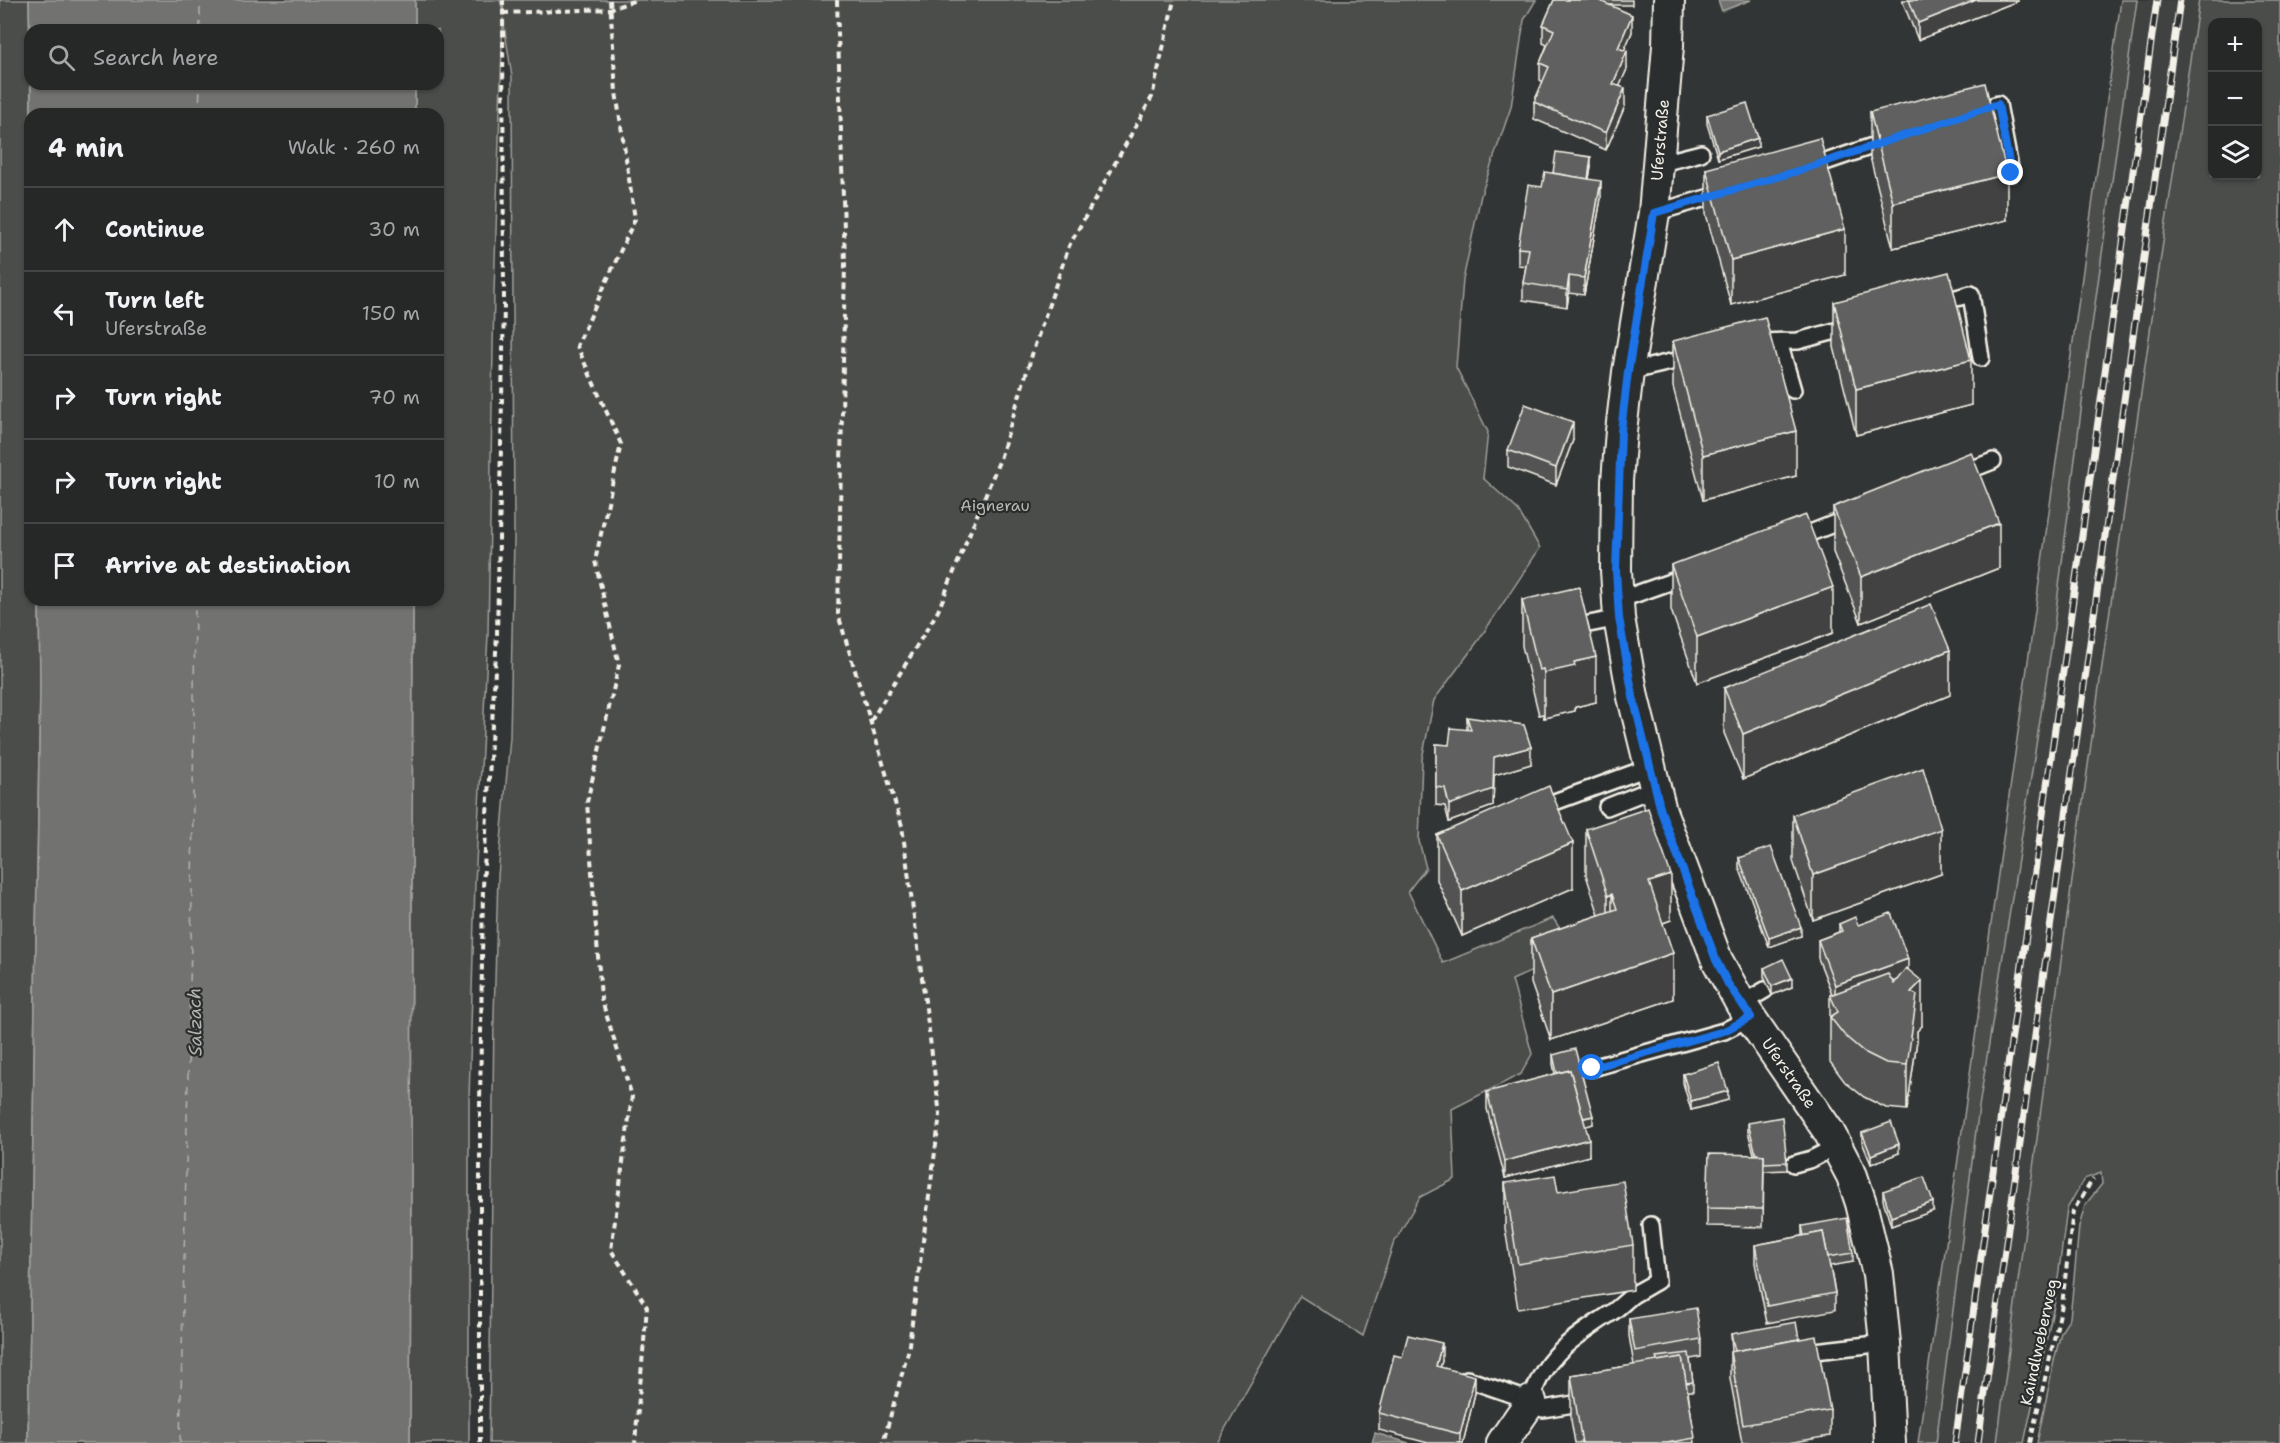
<!DOCTYPE html>
<meta charset="utf-8">
<style>
:root{--surface:#262828;--page:#323434;--text:#f1f3f6;--muted:#a4a6a8;--line:#424445}
body{margin:0;font-family:"Shantell Sans",sans-serif;background:var(--page);color:var(--text)}
.controls{position:absolute;right:18px;top:18px;display:grid;overflow:hidden;border-radius:12px;box-shadow:0 2px 4px #0004}
.controls button{width:54px;height:54px;display:grid;place-items:center;padding:0;border:0;border-bottom:2px solid var(--line);background:var(--surface);color:var(--text);font:30px sans-serif}
.stop{position:absolute;width:18px;height:18px;margin:-14px;border:4px solid #1a73e8;border-radius:50%;background:#fff}
.stop.end{background:#1a73e8;border-color:#fff;box-shadow:0 2px 6px #0008}
.list{margin:0;padding:0;list-style:none}
h2{display:flex;justify-content:space-between;align-items:center;height:78px;margin:0;padding:0 24px;font-size:26px}
h2 small{font-size:20px;font-weight:400;color:var(--muted)}
.list li{display:grid;grid-template-columns:39px 1fr auto;gap:18px;align-items:center;box-sizing:border-box;height:84px;padding:0 24px;border-top:2px solid var(--line)}
.list b{display:block;font-size:22px;white-space:nowrap}
.list p{margin:0;font-size:20px;white-space:nowrap;color:var(--muted)}
.list em{font-size:20px;font-style:normal;color:var(--muted)}
.icon{flex:none;width:33px;height:33px;fill:none;stroke:currentColor;stroke-width:2;stroke-linecap:round;stroke-linejoin:round}
.map{position:relative;flex:none;width:2280px;height:1443px;overflow:hidden}
.search{position:absolute;background:var(--surface);box-shadow:0 2px 4px #0004;left:24px;top:24px;width:420px;height:66px;display:flex;align-items:center;gap:15px;box-sizing:border-box;padding:0 21px;border-radius:18px;color:var(--muted);font-size:22px}
.panel{position:absolute;background:var(--surface);box-shadow:0 2px 4px #0004;left:24px;top:108px;width:420px;height:498px;border-radius:18px}
.map>svg:first-child{display:block}
</style>
<div class="map">
<svg width="2280" height="1443" viewBox="0 0 2280 1443">
<rect width="100%" height="100%" fill="#323535"/>
<filter id="ink" filterUnits="userSpaceOnUse"><feTurbulence type="fractalNoise" baseFrequency=".0167" numOctaves="2"/><feDisplacementMap in="SourceGraphic" scale="12" xChannelSelector="R" yChannelSelector="G"/><feConvolveMatrix kernelMatrix="1 2 1 2 8 2 1 2 1" color-interpolation-filters="sRGB"/></filter>
<g filter="url(#ink)">
<path fill="#404242" d="M2137,0H2199L2104,657L2031,1178L1997,1443H1936L1979,1107L2051,650L2088,355Z"/>
<g fill="#4b4d4c" stroke="#a09f9a" stroke-width="1.5" fill-rule="evenodd">
<path d="M0,0H29L31,114L30,600H39L40,686L28,1443H0Z"/>
<path d="M415,0H500L503,11L504,0H1536L1524,20L1511,107L1481,195L1463,280L1456,367L1488,432L1483,478L1518,510L1540,548L1478,641L1434,700L1422,759L1419,841L1426,868L1408,891L1443,963L1553,918L1575,952L1512,980L1532,1054L1521,1074L1452,1109L1455,1179L1420,1197L1393,1245L1363,1336L1300,1296L1217,1443H489L494,1015L498,876L510,737L514,538L512,77L503,18L494,292L488,635L475,883L469,1100V1443H410L413,600H438V114H415V84H438V30H415Z"/>
<path d="M2121,0H2137L2088,355L2051,650L1979,1107L1936,1443H1918Z"/>
<path d="M2199,0H2280V1443H2037L2054,1361L2061,1332L2070,1318L2079,1227L2085,1205L2102,1184L2101,1173L2084,1179L2067,1209L2055,1301L2024,1443H1997C2059,961 2127,480 2199,0ZM2212,22H2258V176H2212Z"/>
</g>
<g fill="#727370" stroke="#a6a5a0" stroke-width="1.5">
<path d="M29,0H415V30H30V47Z"/>
<path d="M1718,0H1751L1722,11Z"/>
<rect x="31" y="84" width="384" height="30"/>
<path d="M39,600H413L410,1443H28L40,686Z"/>
<path d="M1375,1433L1409,1443H1372Z"/>
</g>
<g fill="none" stroke-linecap="round" stroke-linejoin="round">
<g stroke="#b3b2ac" stroke-width="1.5" stroke-dasharray="8 6" stroke-linecap="butt">
<path d="M200,30V0"/>
<path d="M199,114L200,84"/>
<path d="M180,1443L192,895L195,600"/>
</g>
<defs>
<g id="lane">
<path d="M1973,113L1998,104L2011,173"/>
<path d="M1658,164L1701,153"/>
<path d="M1808,168L1887,141"/>
<path d="M1654,213L1724,193"/>
<path d="M1938,303L1971,294L1981,358"/>
<path d="M1754,342L1798,341L1854,326"/>
<path d="M1779,342L1793,390"/>
<path d="M1628,372L1692,357"/>
<path d="M1957,475L1993,461"/>
<path d="M1795,539L1851,517"/>
<path d="M1619,600L1690,575"/>
<path d="M1569,628L1619,618"/>
<path d="M1607,807L1655,788"/>
<path d="M1538,808L1650,767"/>
<path d="M1741,1004L1765,990"/>
<path d="M1592,1068L1724,1031L1751,1017"/>
<path d="M1794,1164L1812,1159L1837,1146"/>
<path d="M1815,1351L1885,1343"/>
<path d="M1467,1379L1531,1401L1543,1409L1592,1401"/>
<path d="M1531,1401C1543,1355 1574,1338 1611,1313C1619,1308 1625,1301 1633,1295C1641,1290 1649,1286 1657,1281L1651,1225"/>
</g>
<g id="street">
<path d="M1669,0L1668,46L1654,213L1628,372L1621,431L1617,481L1616,570L1619,618L1633,697L1661,811L1717,960L1741,1004L1829,1132L1852,1176L1861,1203L1878,1274L1885,1343L1890,1443"/>
<path d="M1502,1443L1531,1401"/>
</g>
</defs>
<use href="#lane" stroke="#f4f1e8" stroke-width="20"/>
<use href="#street" stroke="#f4f1e8" stroke-width="34"/>
<g stroke="#f4f1e8" stroke-width="4" stroke-dasharray="6 4.5" stroke-linecap="butt">
<path d="M610,0L616,92L635,219L577,346L621,444L595,561L619,665L587,802L601,998L632,1096L611,1250L647,1307L635,1443"/>
<path d="M837,0L845,263L838,614L902,826L940,1115L908,1352L883,1443"/>
<path d="M503,13L610,9L636,0"/>
<path d="M871,721L938,611L1000,459L1035,345L1069,246L1152,97L1174,0"/>
<path d="M480,1443V1107L483,887L497,634L504,304L503,0"/>
<path d="M2030,1443L2062,1305L2073,1211L2093,1179"/>
</g>
<use href="#lane" stroke="#2a2d2e" stroke-width="15"/>
<use href="#street" stroke="#2a2d2e" stroke-width="30"/>
<defs>
<g id="rail">
<path d="M1955,1443L2157,0"/>
<path d="M1978,1443L2180,0"/>
</g>
</defs>
<use href="#rail" stroke="#f4f1e8" stroke-width="7"/>
<use href="#rail" stroke="#2a2d2e" stroke-width="4.5" stroke-dasharray="14" stroke-linecap="butt"/>
</g>
<g fill="#525352" stroke="#f4f1e8" stroke-width="1.5">
<path d="M1554,0H1632V5H1610L1632,32L1624,50L1627,69L1619,86L1625,106L1606,150L1534,119V102L1543,82L1540,80V63L1547,45L1543,43V25Z"/>
<path d="M1902,0H2018V1L1918,40Z"/>
<path d="M1870,112L2007,220L1893,248L1870,157Z"/>
<path d="M1707,115L1758,147L1718,159L1707,124Z"/>
<path d="M1591,166L1589,179L1601,198L1584,295L1569,293L1567,307L1523,300V283L1526,266L1518,265V248L1542,187L1553,173Z"/>
<path d="M1706,169L1845,275L1731,305L1706,214Z"/>
<path d="M1834,302L1971,405L1856,435L1834,347Z"/>
<path d="M1673,341L1796,476L1703,500L1673,387Z"/>
<path d="M1573,440L1556,485L1508,467V450Z"/>
<path d="M1833,507L1999,568L1861,623L1833,552Z"/>
<path d="M1671,565L1833,633L1697,683L1671,610Z"/>
<path d="M1522,600L1596,702L1575,707V711L1544,718L1543,714L1539,715L1522,646Z"/>
<path d="M1724,688L1950,695L1743,779L1724,733Z"/>
<path d="M1467,717L1531,764L1494,775L1493,806L1449,822L1445,806L1436,805V744L1449,745L1467,729Z"/>
<path d="M1793,815L1941,874L1813,920L1793,861Z"/>
<path d="M1586,829L1671,920L1663,923L1673,999L1551,1040L1531,983V938L1599,915L1586,875Z"/>
<path d="M1437,835L1573,888L1462,936L1437,880Z"/>
<path d="M1739,858L1801,936L1769,947L1739,867Z"/>
<path d="M1839,924L1858,925L1908,969L1922,1026L1917,1031V1040L1907,1110L1886,1108L1864,1097L1845,1082L1830,1062V995L1832,994L1818,958V940L1839,932Z"/>
<path d="M1764,968L1792,987L1772,995L1764,977Z"/>
<path d="M1553,1055L1593,1124L1585,1126L1589,1156L1505,1178L1487,1109V1092L1555,1074L1553,1064Z"/>
<path d="M1683,1074L1728,1100L1691,1110L1683,1083Z"/>
<path d="M1748,1123L1787,1162V1170L1764,1171L1763,1227L1707,1226V1208L1754,1154L1748,1132Z"/>
<path d="M1862,1133L1899,1153L1871,1164L1862,1142Z"/>
<path d="M1505,1183L1558,1192L1633,1245V1290L1518,1309L1505,1228Z"/>
<path d="M1883,1191L1933,1211L1891,1226L1883,1200Z"/>
<path d="M1802,1226L1853,1253V1262L1830,1266L1835,1293V1310L1767,1323L1755,1263V1245L1802,1236Z"/>
<path d="M1629,1319L1701,1339V1357L1690,1359L1693,1382V1391H1688L1695,1443H1575L1571,1420V1375L1634,1365L1629,1336Z"/>
<path d="M1731,1334L1799,1339L1830,1410V1436L1788,1443H1742L1730,1378V1352H1732Z"/>
<path d="M1402,1357L1442,1361L1440,1367L1475,1393L1463,1443H1428L1379,1430V1413Z"/>
</g>
<g fill="#424342" stroke="#f4f1e8" stroke-width="1.5">
<path d="M1976,0H2018V1L1918,40V23Z"/>
<path d="M1632,15V32L1618,65V48Z"/>
<path d="M1627,51V69L1613,101V84Z"/>
<path d="M1625,88V106L1606,150V133Z"/>
<path d="M1758,138V147L1718,159V151Z"/>
<path d="M1591,157V166L1586,196V187Z"/>
<path d="M2007,174V220L1893,248V203Z"/>
<path d="M1601,181V198L1584,295V278Z"/>
<path d="M1845,229V275L1731,305V260Z"/>
<path d="M1569,276V293L1567,307V290Z"/>
<path d="M1971,360V405L1856,435V389Z"/>
<path d="M1573,422V440L1556,485V468Z"/>
<path d="M1796,431V476L1703,500V455Z"/>
<path d="M1999,523V568L1861,623V577Z"/>
<path d="M1833,587V633L1697,683V637Z"/>
<path d="M1950,650V695L1743,779V734Z"/>
<path d="M1596,657V702L1575,707V711L1544,718V673L1574,662Z"/>
<path d="M1531,747V764L1494,775L1493,806L1449,822V805L1494,757Z"/>
<path d="M1941,829V874L1813,920V875Z"/>
<path d="M1573,843V888L1462,936V891Z"/>
<path d="M1671,875V920L1649,928V882Z"/>
<path d="M1612,894V940L1608,941V896Z"/>
<path d="M1801,927V936L1769,947V938Z"/>
<path d="M1673,953V999L1551,1040V995Z"/>
<path d="M1908,959V976L1835,1003V985Z"/>
<path d="M1792,978V987L1772,995V986Z"/>
<path d="M1922,981V1026L1917,1031V1040L1907,1110V1065L1911,992Z"/>
<path d="M1728,1091V1100L1691,1110V1101Z"/>
<path d="M1593,1116V1124L1581,1128V1119Z"/>
<path d="M1589,1139V1156L1505,1178V1161Z"/>
<path d="M1899,1144V1153L1871,1164V1155Z"/>
<path d="M1933,1202V1211L1891,1226V1217Z"/>
<path d="M1442,1343V1361L1436,1383V1366Z"/>
<path d="M1475,1376V1393L1463,1443H1460V1434Z"/>
</g>
<g fill="#5f605f" stroke="#f4f1e8" stroke-width="1.5">
<path d="M1554,0H1598L1632,15L1618,48L1627,51L1613,84L1625,88L1606,133L1534,102L1549,67L1540,63L1554,30L1543,25Z"/>
<path d="M1909,0H1976L1918,23Z"/>
<path d="M1985,83L2007,174L1893,203L1870,112Z"/>
<path d="M1747,103L1758,138L1718,151L1707,115Z"/>
<path d="M1820,138L1845,229L1731,260L1706,169Z"/>
<path d="M1556,152L1591,157L1588,179L1553,173Z"/>
<path d="M1545,172L1601,181L1584,278L1569,276L1567,290L1523,283L1529,249L1518,248L1528,185L1542,187Z"/>
<path d="M1949,272L1971,360L1856,389L1834,302Z"/>
<path d="M1765,317L1796,431L1703,455L1673,341Z"/>
<path d="M1525,404L1573,422L1556,468L1508,450Z"/>
<path d="M1971,452L1999,523L1861,577L1833,507Z"/>
<path d="M1806,515L1833,587L1697,637L1671,565Z"/>
<path d="M1579,587L1596,657L1574,662L1575,666L1544,673L1543,669L1539,670L1522,600Z"/>
<path d="M1931,604L1950,650L1743,734L1724,688Z"/>
<path d="M1467,717L1524,725L1531,747L1494,757L1493,789L1449,805L1445,788L1436,787V744L1449,745L1451,728L1471,730Z"/>
<path d="M1923,768L1941,829L1813,875L1793,815Z"/>
<path d="M1549,786L1573,843L1462,891L1437,835Z"/>
<path d="M1648,808L1671,875L1649,882L1673,953L1551,995L1531,938L1617,909L1612,894L1608,896L1586,829Z"/>
<path d="M1771,847L1801,927L1769,938L1739,858Z"/>
<path d="M1891,913L1908,959L1835,985L1818,940L1842,931L1839,924L1855,917L1858,925Z"/>
<path d="M1783,959L1792,978L1772,986L1764,968Z"/>
<path d="M1906,968L1922,981L1911,992L1917,995L1907,1065L1886,1063L1864,1052L1845,1036L1830,1017L1838,1012L1830,995L1888,974L1894,984Z"/>
<path d="M1575,1049L1593,1116L1583,1118L1570,1070L1557,1073L1553,1055Z"/>
<path d="M1719,1063L1728,1091L1691,1101L1683,1074Z"/>
<path d="M1570,1070L1589,1139L1505,1161L1487,1092Z"/>
<path d="M1782,1117L1787,1162L1764,1163V1155L1756,1154L1748,1123Z"/>
<path d="M1891,1122L1899,1144L1871,1155L1862,1133Z"/>
<path d="M1709,1154L1764,1155L1763,1209L1707,1208Z"/>
<path d="M1555,1175L1558,1192L1623,1181L1633,1245L1518,1264L1505,1183Z"/>
<path d="M1924,1177L1933,1202L1891,1217L1883,1191Z"/>
<path d="M1847,1218L1853,1253L1828,1257L1823,1232L1804,1236L1802,1226Z"/>
<path d="M1823,1232L1835,1293L1767,1306L1755,1245Z"/>
<path d="M1696,1308L1701,1339L1635,1351L1629,1319Z"/>
<path d="M1796,1322L1799,1339L1735,1351L1731,1334Z"/>
<path d="M1408,1335L1442,1343L1436,1366L1475,1376L1460,1434L1379,1413L1394,1355L1402,1357Z"/>
<path d="M1816,1336L1830,1410L1743,1425L1730,1352Z"/>
<path d="M1689,1353L1693,1382L1686,1383L1682,1357L1657,1361L1656,1357Z"/>
<path d="M1682,1357L1695,1438L1667,1443H1582L1571,1375Z"/>
</g>
</g>
<g fill="none" stroke-linecap="round" stroke-linejoin="round" filter="url(#ink)">
<path stroke="#1a73e8" stroke-width="8" d="M1592,1068L1724,1031L1751,1017L1728,984L1716,960L1661,811L1633,697L1619,618L1616,570L1621,431L1628,372L1654,213L1801,170L1998,104L2011,173"/>
</g>
<g text-anchor="middle" dominant-baseline="central" stroke-width="4.5" stroke-linejoin="round" paint-order="stroke">
<g font-size="16" fill="#f4f1e8" stroke="#2a2d2e">
<text transform="translate(1660 140) rotate(-85)">Uferstraße</text>
<text transform="translate(1789 1073) rotate(55)">Uferstraße</text>
<text transform="translate(2039 1342) rotate(-78)">Kaindlweberweg</text>
</g>
<g font-size="16" fill="#b9b8b1" stroke="#2a2d2e">
<text x="995" y="505">Aignerau</text>
</g>
<g font-size="18" font-style="italic" fill="#b3b2ac" stroke="#2a2d2e">
<text transform="translate(195 1022) rotate(-91)">Salzach</text>
</g>
</g>
</svg>
<div class="controls">
<button>+</button>
<button>−</button>
<button><svg class="icon" aria-label="layers" viewBox="0 0 24 24"><path d="M12 4l9 5-9 5-9-5zM3 14l9 5 9-5"/></svg></button>
</div>
<div class="stop" style="left:1592px;top:1068px"></div>
<div class="stop end" style="left:2011px;top:173px"></div>
<div class="search"><svg class="icon" aria-label="search" viewBox="0 0 24 24"><circle cx="10" cy="10" r="6"/><path d="M15 15l6 6"/></svg>Search here</div>
<section class="panel">
<h2>4 min<small>Walk · 260 m</small></h2>
<ul class="list">
<li><svg class="icon" aria-label="ahead" viewBox="0 0 24 24"><path d="M12 20V5M6 11l6-6 6 6"/></svg><div><b>Continue</b></div><em>30 m</em></li>
<li><svg class="icon" aria-label="left" viewBox="0 0 24 24"><path d="M17 20v-9H6M10 6l-5 5 5 5"/></svg><div><b>Turn left</b><p>Uferstraße</p></div><em>150 m</em></li>
<li><svg class="icon" aria-label="right" viewBox="0 0 24 24"><path d="M7 20v-9h11M14 6l5 5-5 5"/></svg><div><b>Turn right</b></div><em>70 m</em></li>
<li><svg class="icon" aria-label="right" viewBox="0 0 24 24"><path d="M7 20v-9h11M14 6l5 5-5 5"/></svg><div><b>Turn right</b></div><em>10 m</em></li>
<li><svg class="icon" aria-label="arrive" viewBox="0 0 24 24"><path d="M6 21V4h12l-3 4 3 4H6"/></svg><div><b>Arrive at destination</b></div></li>
</ul>
</section>
</div>
